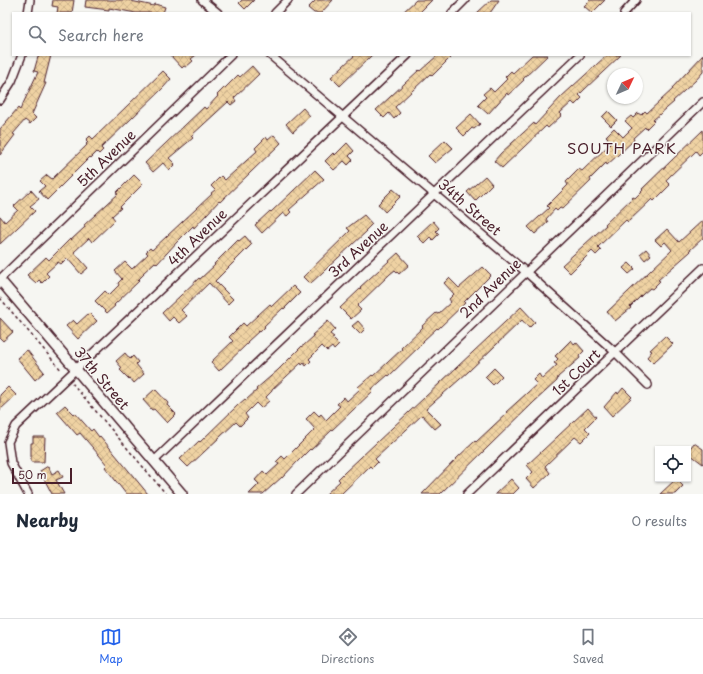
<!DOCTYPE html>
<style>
:root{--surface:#fff;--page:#f6f6f7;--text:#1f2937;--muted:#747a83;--line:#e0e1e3;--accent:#2563eb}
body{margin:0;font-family:"Playpen Sans",sans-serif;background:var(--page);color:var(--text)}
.controls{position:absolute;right:12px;bottom:12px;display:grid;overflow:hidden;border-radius:0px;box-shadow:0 1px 3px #0004}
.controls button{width:36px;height:36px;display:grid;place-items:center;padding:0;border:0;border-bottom:1px solid var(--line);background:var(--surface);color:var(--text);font:20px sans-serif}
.compass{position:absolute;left:607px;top:68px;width:36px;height:36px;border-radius:50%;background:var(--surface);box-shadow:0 1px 3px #0004;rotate:46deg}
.scale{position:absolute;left:12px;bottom:10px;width:60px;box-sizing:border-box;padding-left:4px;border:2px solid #4a1f2b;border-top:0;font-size:11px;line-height:14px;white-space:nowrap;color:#4a1f2b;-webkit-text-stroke:3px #f6f6f2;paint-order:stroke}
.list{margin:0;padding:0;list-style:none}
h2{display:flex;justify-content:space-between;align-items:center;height:52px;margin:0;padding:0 16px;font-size:17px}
h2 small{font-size:13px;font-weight:400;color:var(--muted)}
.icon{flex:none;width:22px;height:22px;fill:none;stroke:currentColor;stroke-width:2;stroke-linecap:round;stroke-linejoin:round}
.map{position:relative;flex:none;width:703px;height:494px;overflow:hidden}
.search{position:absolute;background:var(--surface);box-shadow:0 1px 3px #0004;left:12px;right:12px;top:12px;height:44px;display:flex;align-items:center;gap:10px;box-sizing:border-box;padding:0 14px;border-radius:0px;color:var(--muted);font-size:15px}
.sheet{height:124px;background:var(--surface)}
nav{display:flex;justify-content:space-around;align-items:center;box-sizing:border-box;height:56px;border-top:1px solid var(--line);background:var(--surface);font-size:11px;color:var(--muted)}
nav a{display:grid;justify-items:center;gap:2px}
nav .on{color:var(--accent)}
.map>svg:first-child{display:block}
</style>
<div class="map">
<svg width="703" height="494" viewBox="0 0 703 494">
<defs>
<pattern id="building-cross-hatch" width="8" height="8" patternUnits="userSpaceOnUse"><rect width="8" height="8" fill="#efd2a3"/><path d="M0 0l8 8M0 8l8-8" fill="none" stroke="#ceb48c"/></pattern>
</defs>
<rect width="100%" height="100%" fill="#f6f6f2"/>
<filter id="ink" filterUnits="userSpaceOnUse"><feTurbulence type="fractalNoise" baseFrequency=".025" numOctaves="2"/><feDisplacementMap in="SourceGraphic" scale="8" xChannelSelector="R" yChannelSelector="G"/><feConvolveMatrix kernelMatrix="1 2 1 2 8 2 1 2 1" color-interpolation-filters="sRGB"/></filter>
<g filter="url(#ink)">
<g fill="url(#building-cross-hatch)" stroke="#4a1f2b">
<path d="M53,0H74L72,13H57L58,7L52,6Z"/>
<path d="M86,0H131V1L154,6L155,4L165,7L163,13H136L109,8V10L85,7Z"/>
<path d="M242,0H254L245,9L239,3Z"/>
<path d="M316,0H333L321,13H314L308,8Z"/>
<path d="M416,0H432L419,13H402Z"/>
<path d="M491,0H499L490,13H477Z"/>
<path d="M590,0H605L592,13L584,6Z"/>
<path d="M40,55H51L44,83H46L32,114L36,118L30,124L25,120L13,134L15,135L0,155V129L18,108L20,110L38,72L34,71L38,57H39Z"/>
<path d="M170,55H196L191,59L193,61L186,67L184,66L182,68Z"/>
<path d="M355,55H372L340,86L331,77Z"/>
<path d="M438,55H453L432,76L430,74L395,107L400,113L394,119L389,113L384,118L376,110L419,70L420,71Z"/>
<path d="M532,55H548L523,79L524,80L508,95L507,93L488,114L478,105L486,97L483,94L490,88L494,92L507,79L505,77L511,71L513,73Z"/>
<path d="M607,55H621L585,89L579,95L582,98L575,105L572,102L560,113L562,115L548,128L546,126L502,168L494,161L501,153L534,123L535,125L561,97Z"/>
<path d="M703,55V72L696,80L673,101L674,102L653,120L654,121L646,129L645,127L633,138L634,140L618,155L607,165L606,163L590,179L591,181L562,209L560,208L557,211L555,209L546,219L548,222L535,234L528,227L549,208L547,206L568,185L566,182L579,169L582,171L611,143L607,140L608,138L606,136L614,128L623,137L632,128L625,121L631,116L633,118L638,113L641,115L645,111L647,113L673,89L672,88Z"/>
<path d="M252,66L259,74L234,98L236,101L231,105L228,102L191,136L193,138L169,158L175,164L169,170L163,163L153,172L145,163L204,107L206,109L218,96L217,95L225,87V88L238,75L240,77Z"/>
<path d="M163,71L171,79L163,88L101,148L103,150L99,154L97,152L91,158L90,157L47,200L39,191L45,186L40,181L47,175L52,179L87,145L86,144L88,142L86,140L90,136L93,139Z"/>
<path d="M303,108L310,116L293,132L286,124Z"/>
<path d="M608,111L617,120L611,126L602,117Z"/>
<path d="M471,114L480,124L474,129L472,128L464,136L456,128Z"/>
<path d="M703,130V151L699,155L696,151L668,178L666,181L670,185L654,201L652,199L628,222L626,220L598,247L601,250L596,255L592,251L570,273L562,265L606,225L605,224L633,197L635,198L643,190L642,189Z"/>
<path d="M274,135L281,143L220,202L219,201L194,228L193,226L177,242L157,264L155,262L143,273L144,274L138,280L139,281L114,305L115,306L107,313L95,301L105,291L109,295L119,285L118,283L122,279L115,271L125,262L132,269L148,254L146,252L150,248L152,250L212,194L211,193L215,190L211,186L221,176L225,180L257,151L255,148L266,137L268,140Z"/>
<path d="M445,140L453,148L435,163L428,156Z"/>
<path d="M347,143L354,151L349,156L353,160L348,165L344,161L334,170L325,161L333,153L335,155Z"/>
<path d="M315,170L324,179L289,210L291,212L287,216L283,213L262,233L255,225L270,211L271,212Z"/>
<path d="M134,175L143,184L120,207L121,208L112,216L115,220L92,242L89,238L74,252L88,268L81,274L67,258L61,264L58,262L46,273L49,276L42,283L39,280L36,283L27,275L46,257L49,260L70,239L71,240L85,227L84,225L118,194L116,193Z"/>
<path d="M485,176L492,184L475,201L467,192Z"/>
<path d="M393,189L401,196L385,212L378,204Z"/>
<path d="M31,190L39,199L30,206L35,211L0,244V216L5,222L18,210L14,206Z"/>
<path d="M364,215L372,224L365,231L366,232L310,284L303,277L350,231L347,228Z"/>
<path d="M703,220V238L689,251L690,252L658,280L660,281L652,289L650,288L643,294L630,307L631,308L615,321L607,312L672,250L665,242L661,246L655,240L667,229L679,242Z"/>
<path d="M433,221L439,228L436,231L439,234L433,240L430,237L424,243L417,236Z"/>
<path d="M245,236L252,244L215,281L233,299L228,304L209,283L181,310L187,316L179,323L173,317L169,321L162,313L199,278L200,279L215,265L214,264L238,240L239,241Z"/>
<path d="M646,249L651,255L645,260L640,254Z"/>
<path d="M398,253L409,265L399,274L395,270L390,274L357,306L361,310L351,319L340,308L361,288L360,287Z"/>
<path d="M629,263L635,269L629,274L623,268Z"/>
<path d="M483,267L491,275L464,302L465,303L438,329L437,328L423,341L424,342L389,376L388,375L372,389L373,391L311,450L310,449L298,461L282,478V477L263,494H249L259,484L255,480L263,471L267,475L279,464L276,462L282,456L285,459L315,429L306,419L314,411L319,416L321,414L326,420L340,406L337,404L344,397L347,401L360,389L358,387L372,375L373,376L402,349L401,348L423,327L422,326L436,313L438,314L451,302L449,299L454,294L444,283L449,278L459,288Z"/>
<path d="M293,286L300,293L284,309L283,308L264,326L265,327L260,332L259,331L247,342L248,343L219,371L211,362L233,341L229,337L243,323L246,326L270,304L272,306Z"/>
<path d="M521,307L535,322L529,328L522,320L468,372L426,409L441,424L435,429L422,415L375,459L378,462L372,468L370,466L341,494H326L340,481L338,479L344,473Z"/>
<path d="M89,313L97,321L78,339L66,326L73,320L77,324Z"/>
<path d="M0,318L13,332L3,341L0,338Z"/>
<path d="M328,321L335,329L330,334L334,337L332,338L339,345L334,350L332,347L327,351L322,346L309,359L311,361L306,366L304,363L302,365L301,363L272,390V391L266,397L269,401L261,408L256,403L245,414L248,418L240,426L236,422L188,467L180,459L199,441L200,442L238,405L245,399L246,400L257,390L256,389L278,370L302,346H303L314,336L312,335Z"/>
<path d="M358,321L365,329L360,334L352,326Z"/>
<path d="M665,336L673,344L653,363L647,357L652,351L650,350Z"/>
<path d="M571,340L574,344L576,342L584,351L579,356L580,358L558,377L557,381L534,402L440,494H422L457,458L475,441L476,442L507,413L506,412L537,384L533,380L539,374L542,379L557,365L554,363L558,359L555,356Z"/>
<path d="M27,350L44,372L35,380L17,358Z"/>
<path d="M125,353L130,359L133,356L138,362L136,364L144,374L134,383L130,378L129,379L120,370L122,368L116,361Z"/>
<path d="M494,368L502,376L493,385L485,377Z"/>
<path d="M8,387L16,395L0,410V395Z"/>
<path d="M623,388L632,397L612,416L604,407L617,392L618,394Z"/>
<path d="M155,389L168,403L167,405L176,414L167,423L154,409L152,410L143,400Z"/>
<path d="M65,405L74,414L75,413L91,431L93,429L99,437L100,436L148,494H126L105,467L107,465L99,455L80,433L77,435L57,412Z"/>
<path d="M588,408L596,417L585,428L590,433L581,442L575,437L545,466L550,473L534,488L526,479L533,472L527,465Z"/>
<path d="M33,437H45L44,462H31V443H33Z"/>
<path d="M694,443L703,449V464L691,455L692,454L688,451Z"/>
<path d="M48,466L52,474L59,470L63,477L56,480L64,494H52L40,471Z"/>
<path d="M511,479L519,488L513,494H495Z"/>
<path d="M676,479L683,486L675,494H660Z"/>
</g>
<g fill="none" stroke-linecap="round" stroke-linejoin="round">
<defs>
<g id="minor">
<path d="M202,0L218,13"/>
<path d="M28,13L30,0"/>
<path d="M275,13L288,0"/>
<path d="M452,13L465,0"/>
<path d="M624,13L636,0"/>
<path d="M270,55L526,272L615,352L648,385"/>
<path d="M0,100L12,81L22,55"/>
<path d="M0,279L231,55"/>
<path d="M154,461L580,55"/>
<path d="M28,494L11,463L8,442L16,426L408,55"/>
<path d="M296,494L703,102"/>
<path d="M467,494L703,268"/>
</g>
<path id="tertiary" d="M0,280L182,494"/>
</defs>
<use href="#minor" stroke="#4a1f2b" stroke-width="10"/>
<use href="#tertiary" stroke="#4a1f2b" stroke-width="12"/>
<g stroke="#4a1f2b" stroke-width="1.5" stroke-dasharray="3 3" stroke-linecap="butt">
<path d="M0,298L62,371"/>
<path d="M72,383L166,494"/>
</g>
<use href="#minor" stroke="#f6f6f2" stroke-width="7"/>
<use href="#tertiary" stroke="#f6f6f2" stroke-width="9"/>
</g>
</g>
<g text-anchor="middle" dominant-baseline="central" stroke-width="3" stroke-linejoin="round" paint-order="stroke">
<g font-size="14" fill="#4a1f2b" stroke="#f6f6f2">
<text transform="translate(106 158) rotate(-44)">5th Avenue</text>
<text transform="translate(470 207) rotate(41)">34th Street</text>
<text transform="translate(197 237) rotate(-44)">4th Avenue</text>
<text transform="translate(358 249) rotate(-43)">3rd Avenue</text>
<text transform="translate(490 288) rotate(-44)">2nd Avenue</text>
<text transform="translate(576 372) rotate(-44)">1st Court</text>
<text transform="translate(102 378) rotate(50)">37th Street</text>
</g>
<g font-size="15" letter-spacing="1" fill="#4a1f2b" stroke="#f6f6f2">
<text x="622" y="147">SOUTH PARK</text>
</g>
</g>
</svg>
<div class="controls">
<button><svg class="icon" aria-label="locate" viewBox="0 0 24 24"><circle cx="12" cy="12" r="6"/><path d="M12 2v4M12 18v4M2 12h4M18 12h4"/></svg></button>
</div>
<svg class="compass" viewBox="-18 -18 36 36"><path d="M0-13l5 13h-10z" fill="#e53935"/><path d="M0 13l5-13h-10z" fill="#747a83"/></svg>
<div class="scale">50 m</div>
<div class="search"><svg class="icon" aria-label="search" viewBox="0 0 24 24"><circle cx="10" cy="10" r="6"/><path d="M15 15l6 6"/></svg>Search here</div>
</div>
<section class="sheet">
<h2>Nearby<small>0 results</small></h2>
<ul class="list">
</ul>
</section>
<nav>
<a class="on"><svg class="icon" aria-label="map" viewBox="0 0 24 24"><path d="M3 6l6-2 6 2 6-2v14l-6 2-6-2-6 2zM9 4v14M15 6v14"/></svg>Map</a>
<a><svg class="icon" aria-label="directions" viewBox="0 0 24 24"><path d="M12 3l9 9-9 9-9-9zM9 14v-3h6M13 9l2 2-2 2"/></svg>Directions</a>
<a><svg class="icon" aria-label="saved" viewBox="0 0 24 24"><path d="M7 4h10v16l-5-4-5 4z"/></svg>Saved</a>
</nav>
